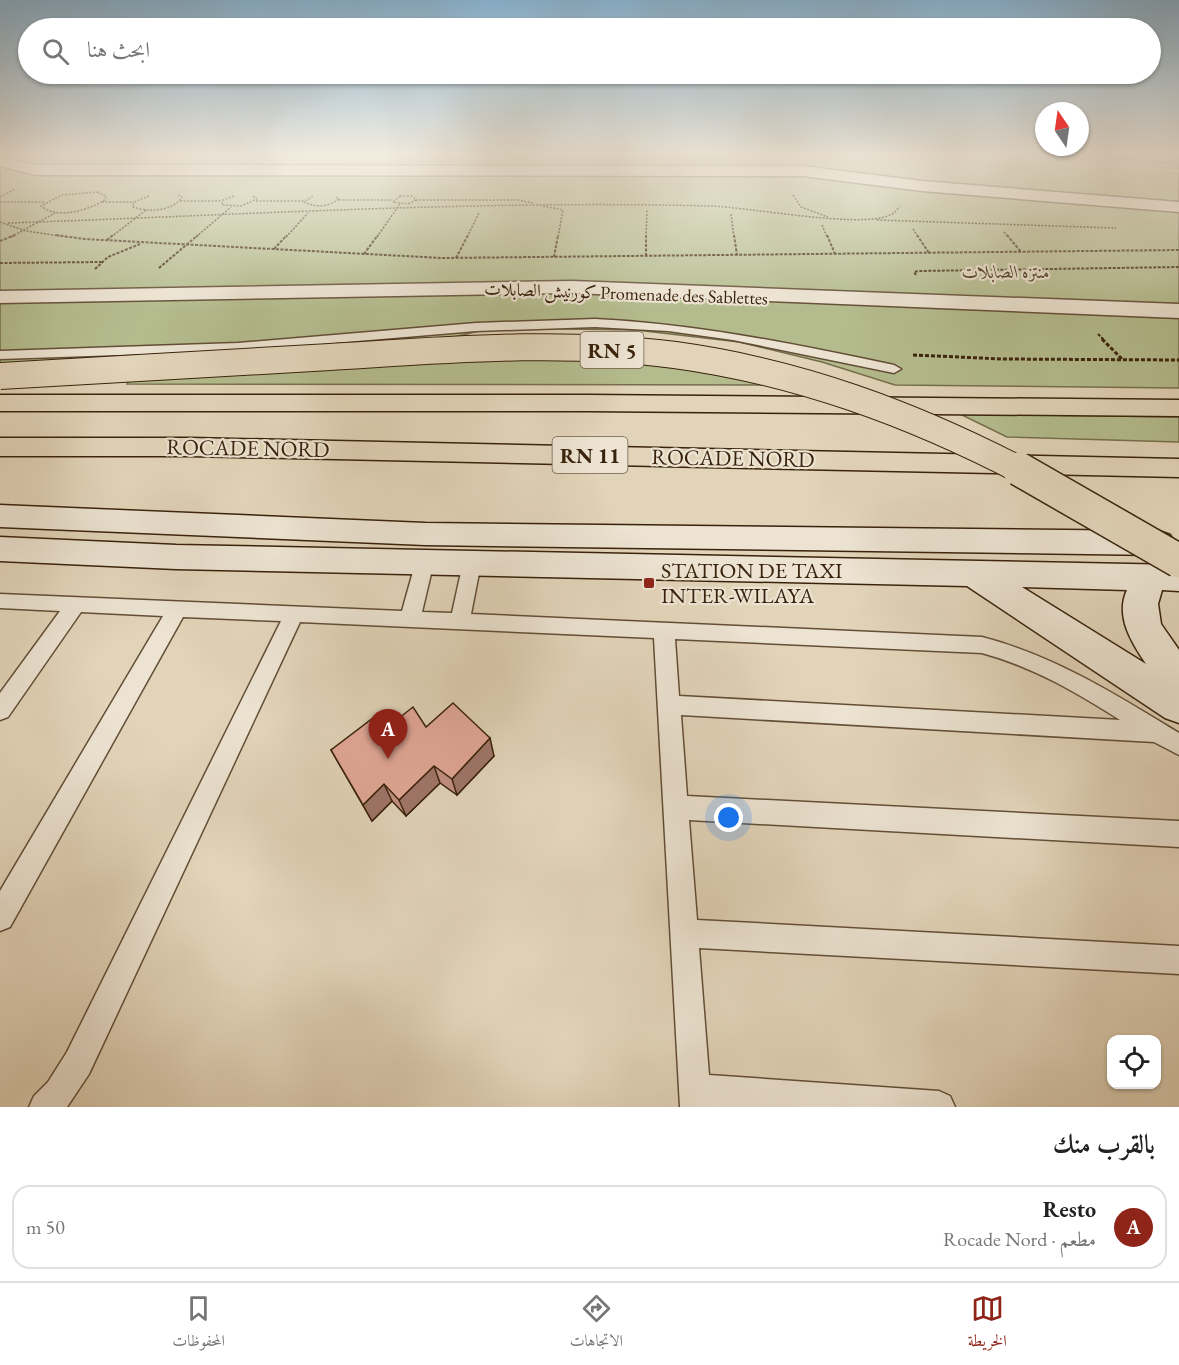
<!DOCTYPE html>
<html lang="ar">
<meta charset="utf-8">
<style>
:root{--surface:#fff;--page:#f2f2f2;--text:#222;--muted:#767676;--line:#e0e0e0;--accent:#8f2418}
body{margin:0;font-family:"EB Garamond",Amiri,serif;background:var(--page);color:var(--text);direction:rtl}
.controls{position:absolute;right:18px;bottom:18px;display:grid;overflow:hidden;border-radius:12px;box-shadow:0 2px 4px #0004}
.controls button{width:54px;height:54px;display:grid;place-items:center;padding:0;border:0;border-bottom:2px solid var(--line);background:var(--surface);color:var(--text);font:30px sans-serif}
.compass{position:absolute;left:1035px;top:102px;width:54px;height:54px;border-radius:50%;background:var(--surface);box-shadow:0 2px 4px #0004;rotate:347deg}
.you{position:absolute;left:729px;top:818px;width:21px;height:21px;margin:-15px;border:4px solid #fff;border-radius:50%;background:#1a73e8;box-shadow:0 0 0 9px #1a73e833}
.badge{display:grid;place-items:center;width:39px;height:39px;border-radius:50%;background:var(--accent);color:#fff;font-size:20px;font-weight:700}
.pin{position:absolute;translate:-50% -50px;filter:drop-shadow(0 2px 3px #0008)}
.pin::after{content:'';position:absolute;top:32px;width:21px;height:18px;background:inherit;clip-path:polygon(0 0,100% 0,50% 100%)}
.list{margin:0;padding:0;list-style:none}
h2{display:flex;justify-content:space-between;align-items:center;height:78px;margin:0;padding:0 24px;font-size:26px}
h2 small{font-size:20px;font-weight:400;color:var(--muted)}
.list li{display:grid;grid-template-columns:39px 1fr auto;gap:18px;align-items:center;box-sizing:border-box;height:84px;margin:0 12px 12px;padding:0 12px;border:2px solid var(--line);border-radius:18px}
.list b{display:block;font-size:22px;white-space:nowrap}
.list p{margin:0;font-size:20px;white-space:nowrap;color:var(--muted)}
.list em{font-size:20px;font-style:normal;color:var(--muted)}
.icon{flex:none;width:33px;height:33px;fill:none;stroke:currentColor;stroke-width:2;stroke-linecap:round;stroke-linejoin:round}
.map{position:relative;flex:none;width:1179px;height:1107px;overflow:hidden;direction:ltr}
.search{position:absolute;background:var(--surface);box-shadow:0 2px 4px #0004;left:18px;right:18px;top:18px;height:66px;display:flex;align-items:center;gap:15px;box-sizing:border-box;padding:0 21px;border-radius:33px;color:var(--muted);font-size:22px}
.sheet{height:174px;background:var(--surface)}
nav{display:flex;justify-content:space-around;align-items:center;box-sizing:border-box;height:84px;border-top:2px solid var(--line);background:var(--surface);font-size:16px;color:var(--muted)}
nav a{display:grid;justify-items:center;gap:3px}
nav .on{color:var(--accent)}
.map>svg:first-child{display:block}
</style>
<div class="map">
<svg width="1179" height="1107" viewBox="0 0 1179 1107">
<rect width="100%" height="100%" fill="#e2d4b9"/>
<filter id="stains"><feTurbulence type="fractalNoise" baseFrequency=".00333" numOctaves="4"/><feColorMatrix values="0 0 0 0 .2 0 0 0 0 .09 0 0 0 0 .02 0 0 0 .5 -.17"/></filter>
<radialGradient id="worn" r=".72"><stop offset=".6" stop-color="#630" stop-opacity="0"/><stop offset="1" stop-color="#630" stop-opacity=".3"/></radialGradient>
<g fill="#b4bc8e" stroke="#766f4c" stroke-width="1.5">
<path d="M0,154H1016L1062,162L1179,169V388L895,385L822,362L739,342L636,330L491,328L426,344L0,368Z"/>
<path d="M484,360H627L788,385L127,384L130,379Z"/>
<path d="M960,414L1179,417V442L1007,437Z"/>
</g>
<path fill="#98b6b8" stroke="#727b73" stroke-width="1.5" d="M1016,154H1179V169L1077,164Z"/>
<path fill="#e2d4b9" d="M1062,162L1179,169V172L1051,163Z"/>
<g fill="none" stroke-linecap="round" stroke-linejoin="round">
<path stroke="#686c62" stroke-width="1.5" d="M1049,154L1179,163"/>
<defs>
<g id="lane">
<path d="M595,319C697,324 794,344 894,365L901,369L894,373L733,340L668,331L595,327L476,331L238,351L0,359V351L238,343L476,323Z"/>
<path d="M425,554L431,556L434,561L422,612L452,613L463,563L466,558H478L481,563L471,614L982,637C1055,656 1115,694 1179,733V755L1154,742L681,715L687,796L1179,821V847L689,820L697,920L1179,946V974L699,948L709,1075L939,1091L950,1096L955,1107H680L654,638L300,622L89,1074L67,1107H29L34,1096L48,1082L67,1052L281,621L183,617L10,927L0,931V891L163,616L81,612L8,717L0,720V693L60,611L0,608V594L402,611L416,561L419,556ZM675,639L982,653C1033,667 1076,692 1120,720L679,696Z"/>
</g>
<g id="street">
<path d="M0,158L36,165L803,166L922,181L1179,202V212L922,191L803,176L36,175L0,166Z"/>
<path d="M572,281L1179,304V318L572,293L0,303V291Z"/>
</g>
<g id="secondary">
<path d="M0,505L425,523L1159,531L1170,535L1175,543L1170,551L1159,555L425,545L0,527Z"/>
<path d="M0,537L176,545L1179,565V591L1162,590L1158,604L1161,624L1179,650V723L1165,718L967,586L176,569L0,561ZM1022,587L1127,590C1115,616 1131,642 1146,664Z"/>
</g>
<g id="highway">
<path d="M0,395H588L1179,400V416L588,411H0Z"/>
<path d="M0,438H190L1179,459V477L190,456H0Z"/>
</g>
</defs>
<use href="#lane" stroke="#634e36" stroke-width="3"/>
<use href="#street" stroke="#634e36" stroke-width="3"/>
<use href="#secondary" stroke="#39220b" stroke-width="3"/>
<use href="#highway" stroke="#39220b" stroke-width="3"/>
<g stroke="#39220b" stroke-width="1.5" stroke-dasharray="2 1.5" stroke-linecap="butt">
<path d="M97,192L106,196L105,200C88,210 58,220 41,206L62,195Z"/>
<path d="M793,195L801,207L828,217"/>
<path d="M149,196L134,202L133,207C148,212 173,212 182,197L178,195"/>
<path d="M234,196L223,200L222,205L241,206L257,199L253,196"/>
<path d="M313,196L304,202C316,208 328,207 339,199L335,196"/>
<path d="M400,196H412L416,200L408,204L393,202Z"/>
<path d="M0,197L15,189"/>
<path d="M339,200H392"/>
<path d="M416,200H518L533,203"/>
<path d="M180,201H221"/>
<path d="M256,201H305"/>
<path d="M0,202H44"/>
<path d="M102,202H134"/>
<path d="M543,206L563,210L558,237"/>
<path d="M731,214L734,237"/>
<path d="M877,220L1116,228"/>
<path d="M0,222L26,231L67,237"/>
<path d="M8,223C242,215 476,200 710,206C749,207 861,229 890,215C894,214 897,209 900,206"/>
<path d="M822,225L827,237"/>
<path d="M913,229L918,237"/>
<path d="M1004,232L1008,237"/>
<path d="M11,237L55,213"/>
<path d="M111,237L146,210"/>
<path d="M196,237L231,207"/>
<path d="M286,237L308,213"/>
<path d="M377,237L400,204"/>
<path d="M467,237L479,213"/>
<path d="M646,237L647,210"/>
</g>
<g stroke="#39220b" stroke-width="2" stroke-dasharray="3 1.5" stroke-linecap="butt">
<path d="M56,235L84,239L442,258L1179,250"/>
<path d="M734,235L737,255"/>
<path d="M827,235L835,254"/>
<path d="M917,235L929,253"/>
<path d="M1007,235L1021,252"/>
<path d="M107,240L113,235"/>
<path d="M0,241L15,235"/>
<path d="M274,249L287,235"/>
<path d="M364,254L378,235"/>
<path d="M646,256V235"/>
<path d="M554,257L558,235"/>
<path d="M456,258L468,235"/>
<path d="M0,263L102,262"/>
<path d="M159,268L198,235"/>
<path d="M95,269L108,257L140,244"/>
<path d="M916,275L914,272L920,271L1179,267"/>
<path d="M1098,334L1104,340"/>
</g>
<g stroke="#39220b" stroke-width="3" stroke-dasharray="4 2" stroke-linecap="butt">
<path d="M1102,339L1122,359"/>
<path d="M913,355L1003,359L1179,360"/>
</g>
<use href="#lane" fill="#ece3d2" fill-rule="evenodd"/>
<use href="#street" fill="#ece3d2" fill-rule="evenodd"/>
<use href="#secondary" fill="#ece3d2" fill-rule="evenodd"/>
<use href="#highway" fill="#e2d4b9" fill-rule="evenodd"/>
<defs>
<path id="highway-bridge-far1" d="M0,376C110,369 220,364 330,357C445,350 561,340 675,355C799,372 912,414 1022,471"/>
<path id="highway-bridge" d="M1019,469L1179,561"/>
</defs>
<use href="#highway-bridge-far1" stroke="#39220b" stroke-width="28" stroke-linecap="butt"/>
<use href="#highway-bridge" stroke="#39220b" stroke-width="36" stroke-linecap="butt"/>
<use href="#highway-bridge-far1" stroke="#e2d4b9" stroke-width="26"/>
<use href="#highway-bridge" stroke="#e2d4b9" stroke-width="33"/>
</g>
<path fill="#c39083" stroke="#39220b" stroke-width="1.5" d="M426,727L494,756L457,795L440,783L406,816L392,801L372,821L331,750L384,730Z"/>
<g fill="#9f766a" stroke="#39220b" stroke-width="1.5">
<path d="M490,738L494,756L457,795L452,779Z"/>
<path d="M434,766L440,783L406,816L399,800Z"/>
<path d="M384,784L392,801L372,821L363,805Z"/>
</g>
<path fill="#e3a898" stroke="#39220b" stroke-width="1.5" d="M453,703L490,738L452,779L434,766L399,800L384,784L363,805L331,750L373,718L384,730L413,707L426,727Z"/>
<linearGradient id="sky" x2="0" y2="1"><stop stop-color="#88b5d5"/><stop offset="0.5" stop-color="#f2ece0"/><stop offset="1" stop-color="#f2ece0" stop-opacity="0"/></linearGradient>
<rect width="1179" height="309" fill="url(#sky)"/>
<rect fill="#8f2418" stroke="#ece3d2" stroke-width="2" x="643" y="577" width="12" height="12" rx="3"/>
<g text-anchor="middle" dominant-baseline="central" stroke-width="4.5" stroke-linejoin="round" paint-order="stroke">
<g font-size="18" font-style="italic" fill="#58482c" stroke="#ece3d2">
<text x="1006" y="271">منتزه الصابلات</text>
</g>
<g font-size="18" fill="#39220b" stroke="#ece3d2">
<text transform="translate(626 293) rotate(2)">كورنيش الصابلات Promenade des Sablettes</text>
</g>
<g fill="#ece3d2" stroke="#6f5c47" stroke-width="1.5">
<rect x="580.5" y="332" width="63" height="36" rx="4.5"/>
<rect x="552.5" y="437" width="75" height="36" rx="4.5"/>
</g>
<g font-size="21" font-weight="bold" fill="#39220b">
<text x="612" y="350">RN 5</text>
<text x="590" y="455">RN 11</text>
</g>
<g font-size="22" fill="#39220b" stroke="#ece3d2">
<text transform="translate(248 448) rotate(1)">ROCADE NORD</text>
<text transform="translate(733 458) rotate(1)">ROCADE NORD</text>
</g>
<g font-size="22" fill="#39220b" stroke="#ece3d2" text-anchor="start">
<text x="661" y="570">STATION DE TAXI<tspan x="661" dy="25">INTER-WILAYA</tspan></text>
</g>
</g>
<rect width="100%" height="100%" filter="url(#stains)"/>
<rect width="100%" height="100%" fill="url(#worn)"/>
</svg>
<div class="controls">
<button><svg class="icon" aria-label="locate" viewBox="0 0 24 24"><circle cx="12" cy="12" r="6"/><path d="M12 2v4M12 18v4M2 12h4M18 12h4"/></svg></button>
</div>
<svg class="compass" viewBox="-18 -18 36 36"><path d="M0-13l5 13h-10z" fill="#e53935"/><path d="M0 13l5-13h-10z" fill="#767676"/></svg>
<div class="you"></div>
<div class="pin badge" style="left:388px;top:759px">A</div>
<div class="search"><svg class="icon" aria-label="search" viewBox="0 0 24 24"><circle cx="10" cy="10" r="6"/><path d="M15 15l6 6"/></svg>ابحث هنا</div>
</div>
<section class="sheet">
<h2>بالقرب منك<small></small></h2>
<ul class="list">
<li><span class="badge">A</span><div><b>Resto</b><p>مطعم · Rocade Nord</p></div><em>50 m</em></li>
</ul>
</section>
<nav>
<a class="on"><svg class="icon" aria-label="map" viewBox="0 0 24 24"><path d="M3 6l6-2 6 2 6-2v14l-6 2-6-2-6 2zM9 4v14M15 6v14"/></svg>الخريطة</a>
<a><svg class="icon" aria-label="directions" viewBox="0 0 24 24"><path d="M12 3l9 9-9 9-9-9zM9 14v-3h6M13 9l2 2-2 2"/></svg>الاتجاهات</a>
<a><svg class="icon" aria-label="saved" viewBox="0 0 24 24"><path d="M7 4h10v16l-5-4-5 4z"/></svg>المحفوظات</a>
</nav>
